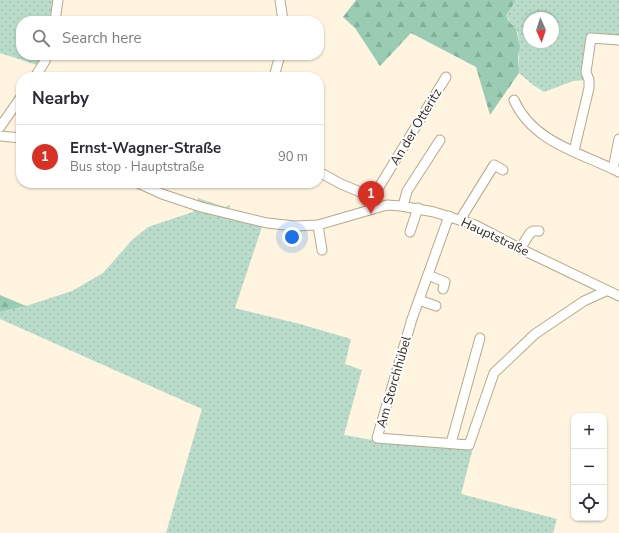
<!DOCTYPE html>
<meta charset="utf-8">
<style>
:root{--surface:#fff;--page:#f2f2f3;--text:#2b2b33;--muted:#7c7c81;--line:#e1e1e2;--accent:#d93025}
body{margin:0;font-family:"Nunito Sans",sans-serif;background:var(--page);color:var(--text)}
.controls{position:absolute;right:12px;bottom:12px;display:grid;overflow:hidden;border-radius:8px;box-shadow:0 1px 3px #0004}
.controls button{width:36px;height:36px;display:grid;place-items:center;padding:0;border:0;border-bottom:1px solid var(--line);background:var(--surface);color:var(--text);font:20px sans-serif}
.compass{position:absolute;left:523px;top:12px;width:36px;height:36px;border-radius:50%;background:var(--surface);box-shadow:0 1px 3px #0004;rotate:177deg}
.you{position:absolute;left:292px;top:237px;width:14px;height:14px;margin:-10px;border:3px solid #fff;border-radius:50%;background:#1a73e8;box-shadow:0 0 0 6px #1a73e833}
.badge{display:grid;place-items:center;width:26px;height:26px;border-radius:50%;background:var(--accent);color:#fff;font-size:13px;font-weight:700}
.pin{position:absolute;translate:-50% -33px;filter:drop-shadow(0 1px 2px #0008)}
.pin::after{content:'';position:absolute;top:21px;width:14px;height:12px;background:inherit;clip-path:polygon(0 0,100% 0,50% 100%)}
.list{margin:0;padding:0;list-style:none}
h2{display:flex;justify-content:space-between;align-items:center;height:52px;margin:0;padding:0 16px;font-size:17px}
h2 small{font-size:13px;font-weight:400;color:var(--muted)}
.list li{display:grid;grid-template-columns:26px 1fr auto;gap:12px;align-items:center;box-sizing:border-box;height:64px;padding:0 16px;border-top:1px solid var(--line)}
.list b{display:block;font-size:15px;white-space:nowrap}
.list p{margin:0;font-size:13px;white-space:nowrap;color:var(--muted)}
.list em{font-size:13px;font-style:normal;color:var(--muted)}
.icon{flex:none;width:22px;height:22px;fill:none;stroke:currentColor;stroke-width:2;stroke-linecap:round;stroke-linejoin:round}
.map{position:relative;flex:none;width:619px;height:533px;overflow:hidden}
.search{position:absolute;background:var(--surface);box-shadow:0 1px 3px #0004;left:16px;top:16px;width:308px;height:44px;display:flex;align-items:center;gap:10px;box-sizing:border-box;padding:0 14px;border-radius:16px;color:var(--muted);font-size:15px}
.panel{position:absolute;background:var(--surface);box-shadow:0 1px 3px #0004;left:16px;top:72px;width:308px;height:116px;border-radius:16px}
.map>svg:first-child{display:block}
</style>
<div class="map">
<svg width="619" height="533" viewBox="0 0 619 533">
<defs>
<pattern id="grass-dots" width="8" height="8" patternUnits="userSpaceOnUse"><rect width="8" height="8" fill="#b9dcca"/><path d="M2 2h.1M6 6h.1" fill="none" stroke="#a0bdad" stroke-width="1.8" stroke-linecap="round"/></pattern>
<pattern id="forest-firs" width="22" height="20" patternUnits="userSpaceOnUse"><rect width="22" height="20" fill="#99ccb3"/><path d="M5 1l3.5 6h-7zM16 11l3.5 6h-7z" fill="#84af9a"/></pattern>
</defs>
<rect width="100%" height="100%" fill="#fef4e0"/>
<g fill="url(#grass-dots)" fill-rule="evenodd">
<path d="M0,0H53L50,21H21V55H41L37,65L0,53Z"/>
<path d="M515,0H619V38L592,35L587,80L573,81L544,92L533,85L519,73C518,59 521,43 517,31C514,25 508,21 506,15L512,7ZM529,18H553V42H529Z"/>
<path d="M198,198L225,207L230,205L228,218L262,227L235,308L300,324L351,339L345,364L362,370L344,435L378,441L473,448L461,494L557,519L553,533H166L202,409L0,319V312L26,306L72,291L103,273L132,240L148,227L193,212Z"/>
</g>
<g fill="url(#forest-firs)">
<path d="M356,0H515L512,7L506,15L508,20L516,29L520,47L518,57L519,73L490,115L476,67L411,33L380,66L355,28L343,17Z"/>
<path d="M0,295L26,306L0,312Z"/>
</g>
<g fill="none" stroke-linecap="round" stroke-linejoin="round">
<defs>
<g id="minor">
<path d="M280,0L283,21"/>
<path d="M55,21L58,0"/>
<path d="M35,77L45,61L46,55"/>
<path d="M274,77L280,55"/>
<path d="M514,100C533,143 582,153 619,172"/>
<path d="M0,127L21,97"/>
<path d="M0,136L21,138"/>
<path d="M574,151L589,88V80L586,72L591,38L619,40"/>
<path d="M613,169L619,139"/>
<path d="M319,172L341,184L377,199"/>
<path d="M138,183L162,194L201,207L267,223L295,226L318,225L387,205L401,206L434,212L475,225L527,252L619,296"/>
<path d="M373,197L446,77"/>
<path d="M403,206L407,191L440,140"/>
<path d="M449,216L412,319L377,438L469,445L494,373L535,334L584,301L606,291"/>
<path d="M460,220L494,165L503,170"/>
<path d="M318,225L322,250"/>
<path d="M410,232L418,208"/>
<path d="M520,249L530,233L533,231H539"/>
<path d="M428,275L445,282L443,289"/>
<path d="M419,300L436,306"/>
<path d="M451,443L480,338"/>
</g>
</defs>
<use href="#minor" stroke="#b9a88a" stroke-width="11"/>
<use href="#minor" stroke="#fff" stroke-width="9"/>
</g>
<g text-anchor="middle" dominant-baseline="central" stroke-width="4" stroke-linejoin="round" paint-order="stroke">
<g font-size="13" fill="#322b1f" stroke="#fff">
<text transform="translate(416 127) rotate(-59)">An der Otteritz</text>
<text transform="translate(495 237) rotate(25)">Hauptstraße</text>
<text transform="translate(394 382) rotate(-74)">Am Storchhübel</text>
</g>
</g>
</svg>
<div class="controls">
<button>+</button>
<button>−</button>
<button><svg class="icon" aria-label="locate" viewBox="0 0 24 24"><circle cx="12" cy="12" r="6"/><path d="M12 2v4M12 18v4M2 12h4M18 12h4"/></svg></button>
</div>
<svg class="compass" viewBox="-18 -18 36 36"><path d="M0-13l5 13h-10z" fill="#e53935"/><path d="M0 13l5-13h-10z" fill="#7c7c81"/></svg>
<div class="you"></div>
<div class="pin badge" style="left:371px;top:214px">1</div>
<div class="search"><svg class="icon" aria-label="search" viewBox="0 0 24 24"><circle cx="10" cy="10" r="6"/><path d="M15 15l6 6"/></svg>Search here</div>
<section class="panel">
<h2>Nearby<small></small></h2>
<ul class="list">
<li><span class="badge">1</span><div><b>Ernst-Wagner-Straße</b><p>Bus stop · Hauptstraße</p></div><em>90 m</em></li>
</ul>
</section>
</div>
